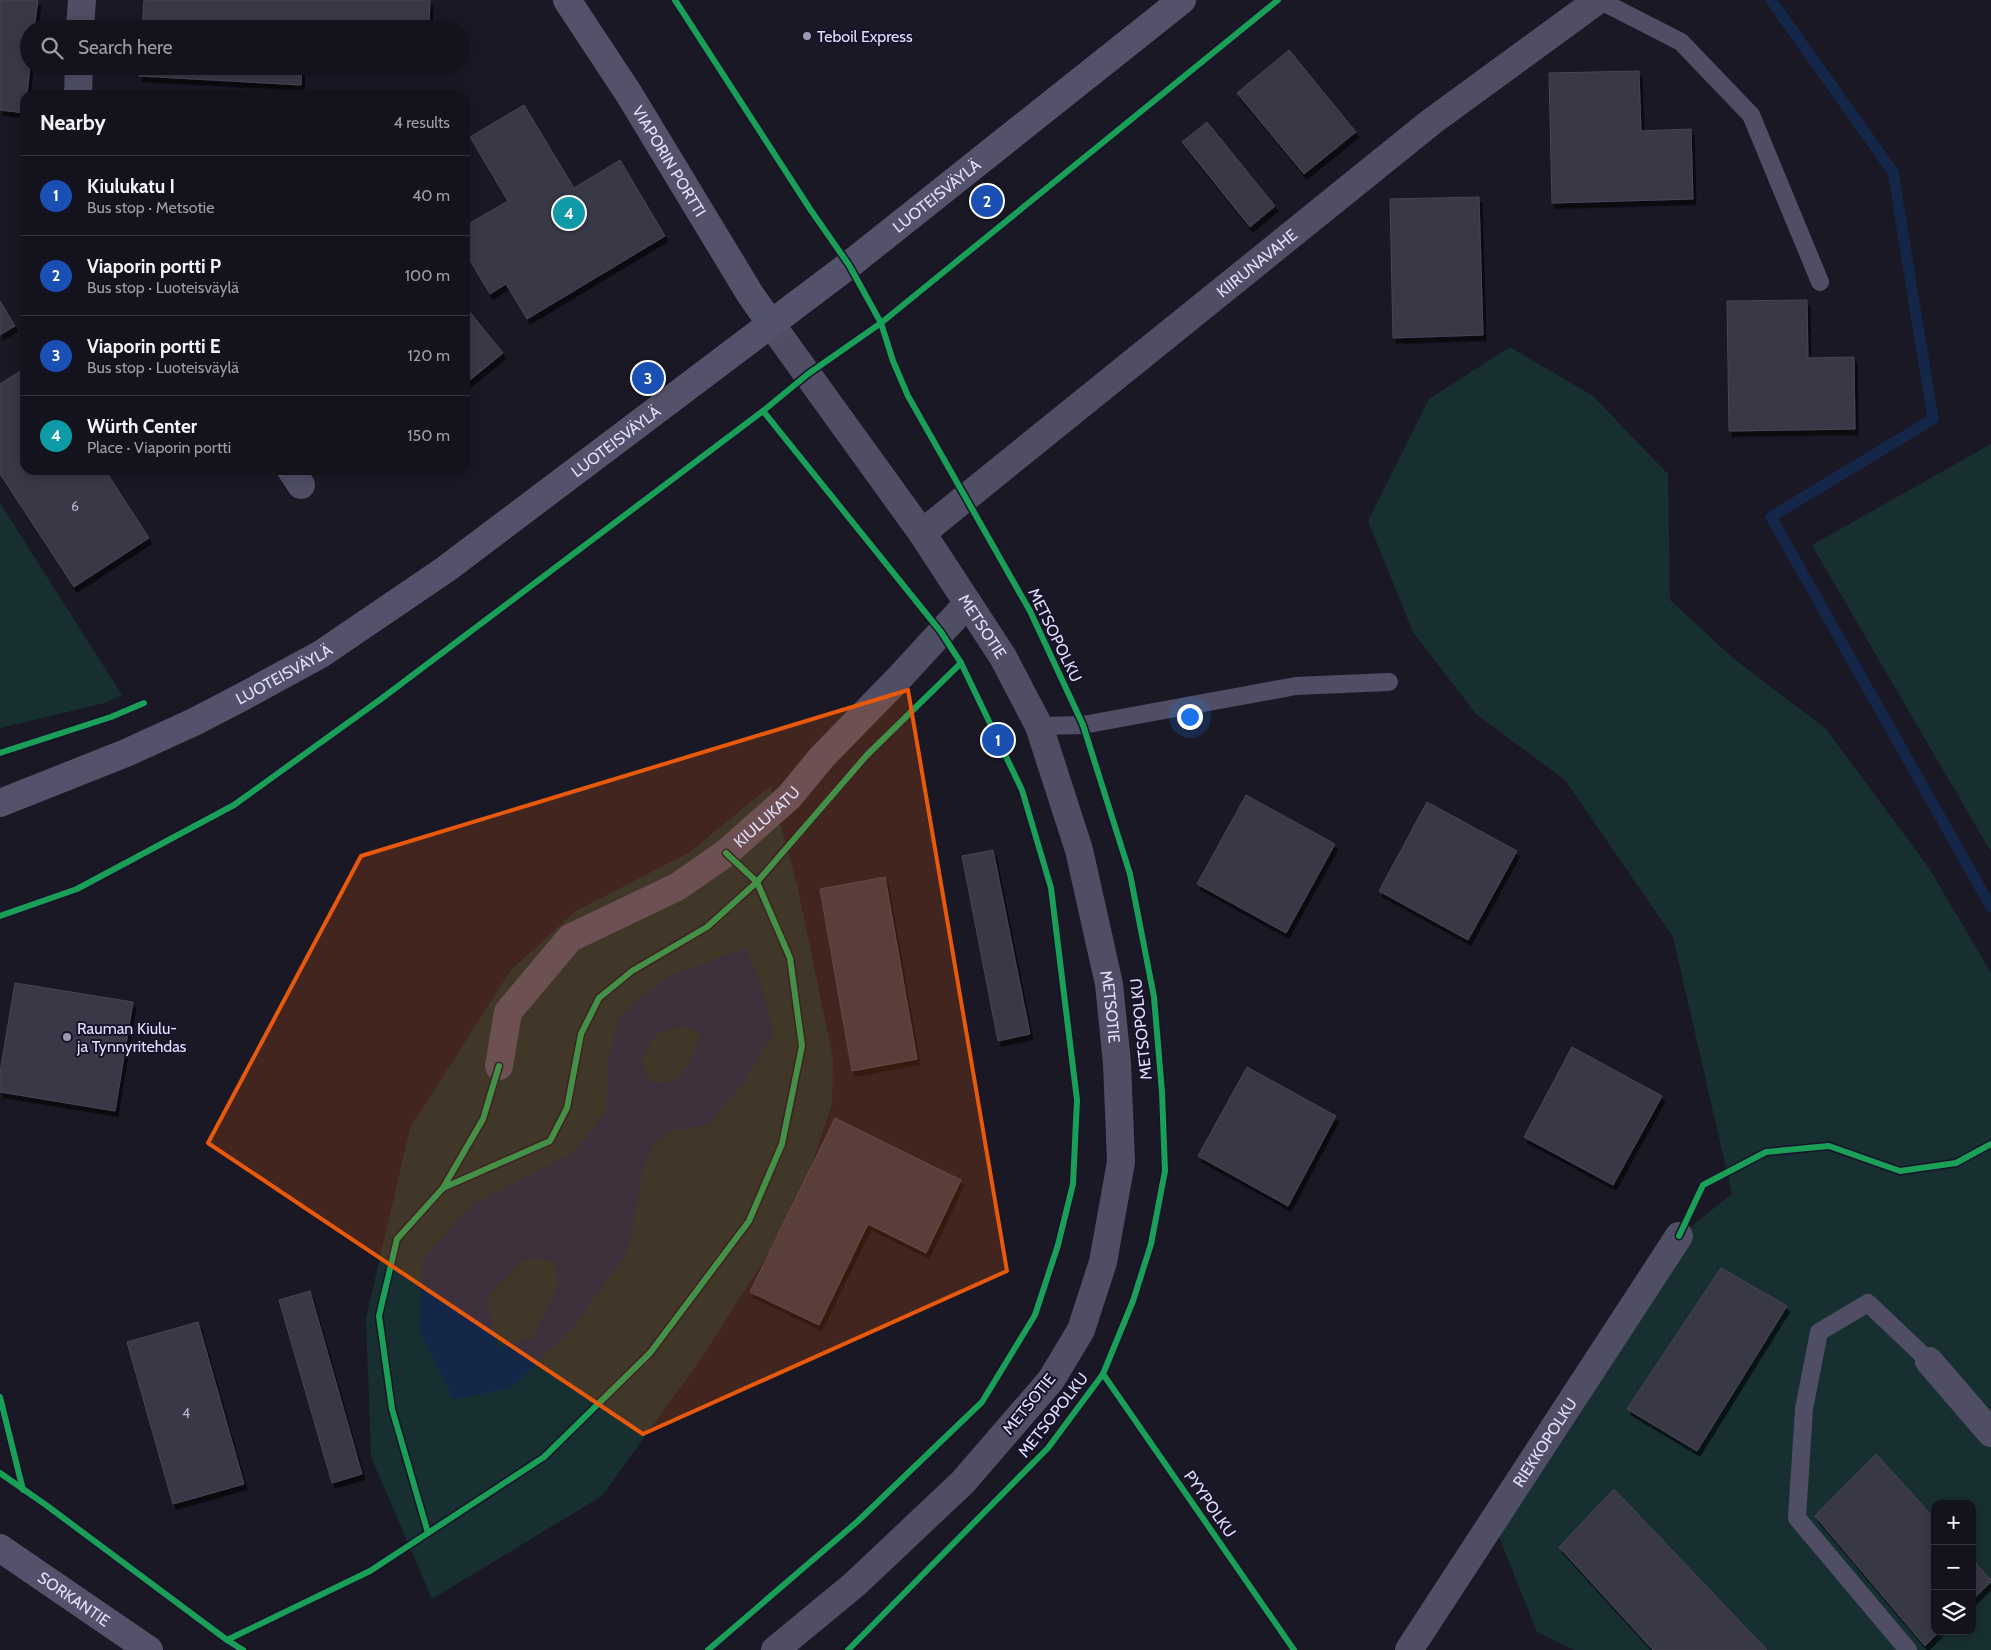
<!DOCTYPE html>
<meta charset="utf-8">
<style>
:root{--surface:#14121c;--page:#1d1b25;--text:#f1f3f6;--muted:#9d9ea3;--line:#33323b;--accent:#9c99b1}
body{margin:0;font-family:Cabin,sans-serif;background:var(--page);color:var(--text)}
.controls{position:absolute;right:15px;bottom:15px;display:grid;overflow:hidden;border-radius:10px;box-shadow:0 2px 12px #0003}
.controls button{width:45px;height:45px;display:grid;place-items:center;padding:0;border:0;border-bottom:1px solid var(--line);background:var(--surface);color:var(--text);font:25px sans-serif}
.you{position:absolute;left:1189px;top:716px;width:18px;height:18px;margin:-12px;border:4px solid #fff;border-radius:50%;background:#1a73e8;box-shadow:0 0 0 8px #1a73e833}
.badge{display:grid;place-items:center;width:32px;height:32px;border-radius:50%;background:var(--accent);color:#fff;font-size:16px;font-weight:700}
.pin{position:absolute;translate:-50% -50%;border:2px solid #fff;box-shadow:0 1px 5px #0006}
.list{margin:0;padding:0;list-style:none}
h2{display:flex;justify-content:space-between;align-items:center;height:65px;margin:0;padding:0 20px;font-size:21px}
h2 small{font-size:16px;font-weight:400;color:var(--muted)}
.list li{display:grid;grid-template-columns:32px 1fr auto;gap:15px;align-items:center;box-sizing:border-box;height:80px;padding:0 20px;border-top:1px solid var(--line)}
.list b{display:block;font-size:19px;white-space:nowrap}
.list p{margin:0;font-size:16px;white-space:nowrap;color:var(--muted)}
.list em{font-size:16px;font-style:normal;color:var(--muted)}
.icon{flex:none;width:28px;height:28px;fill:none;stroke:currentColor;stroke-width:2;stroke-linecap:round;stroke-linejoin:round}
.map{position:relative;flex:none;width:1991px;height:1650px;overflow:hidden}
.search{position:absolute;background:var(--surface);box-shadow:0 2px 12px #0003;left:20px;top:20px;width:450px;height:55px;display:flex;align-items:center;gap:12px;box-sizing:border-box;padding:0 18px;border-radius:28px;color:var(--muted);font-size:19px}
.panel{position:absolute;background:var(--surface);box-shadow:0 2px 12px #0003;left:20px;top:90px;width:450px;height:385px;border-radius:15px}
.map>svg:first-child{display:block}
</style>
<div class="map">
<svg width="1991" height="1650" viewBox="0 0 1991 1650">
<defs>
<filter id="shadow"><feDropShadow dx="3" dy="5.5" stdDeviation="0" flood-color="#0009"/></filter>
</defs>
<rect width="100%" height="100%" fill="#1a1825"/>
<g fill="#172f31" fill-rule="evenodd">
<path d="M1510,347L1593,396L1668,474L1670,600L1733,658L1826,729L1929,868L1991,973V1650H1574L1537,1632L1492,1519L1679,1236L1732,1194L1673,937L1565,780L1476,714L1413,632L1368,521L1429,399ZM1935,1504H1972V1631H1935Z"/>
<path d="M1991,444V852L1812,545Z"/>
<path d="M0,503L122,695L105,703L0,728Z"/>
<path d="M770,786L798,889L833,1058L832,1104L797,1209L700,1360L602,1496L432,1599L371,1457L366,1318L410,1128L511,970L576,911L690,852Z"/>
</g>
<path fill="#142749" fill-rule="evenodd" d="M746,948L763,990L773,1034L741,1086L708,1125L670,1131L653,1146L644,1166L628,1251L571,1330L511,1388L453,1399L420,1331L422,1260L471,1206L575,1151L606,1112L608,1062L619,1017L668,976ZM684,1026L701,1035C694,1052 685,1082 663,1083C659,1084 652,1081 648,1080L641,1060L657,1033ZM524,1259L554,1260L558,1286L532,1338L498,1347L487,1297Z"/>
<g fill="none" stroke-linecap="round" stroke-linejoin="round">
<path stroke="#142749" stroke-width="11" d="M1771,0L1893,172L1933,419L1771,517L1991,907"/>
</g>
<g fill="#393746" stroke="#484457" filter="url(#shadow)">
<path d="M0,0H38L34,29H29V66H30L27,95H25V113L0,110Z"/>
<path d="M144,0H430L429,29H142Z"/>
<path d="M1289,50L1356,132L1304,174L1237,93Z"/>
<path d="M140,66H302L301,85L139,76Z"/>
<path d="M1639,71L1641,131L1691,129L1693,199L1552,203L1549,73Z"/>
<path d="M524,105L574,188L620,160L665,236L527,319L506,284L490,294L465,252V226L508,201L470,137Z"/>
<path d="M1207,122L1275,206L1250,227L1182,142Z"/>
<path d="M1479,197L1483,335L1393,338L1390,199Z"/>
<path d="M1807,300L1808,358L1854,357L1855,429L1729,431L1727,301Z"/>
<path d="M0,301L15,326L0,335Z"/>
<path d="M465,306L503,353L465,384Z"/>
<path d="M25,368V470H105L149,538L74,587L0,474V384Z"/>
<path d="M1246,795L1335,844L1286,933L1197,884Z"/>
<path d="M1427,802L1517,851L1468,940L1379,891Z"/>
<path d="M993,850L1030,1034L998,1041L962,856Z"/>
<path d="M885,877L917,1059L852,1071L820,889Z"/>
<path d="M15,983L133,1002L115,1111L0,1092V1072Z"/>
<path d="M1572,1047L1662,1096L1613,1185L1524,1137Z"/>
<path d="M1247,1067L1336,1116L1288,1206L1198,1156Z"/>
<path d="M835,1118L961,1180L926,1253L868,1224L819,1325L750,1292Z"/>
<path d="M1721,1268L1787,1306L1697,1451L1627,1409Z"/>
<path d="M310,1291L362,1474L332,1483L279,1300Z"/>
<path d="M198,1322L244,1484L173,1504L127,1342Z"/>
<path d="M1876,1454L1935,1519V1631H1940L1925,1646L1815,1516Z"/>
<path d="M1614,1489L1767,1650H1653L1559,1547Z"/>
<path d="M1972,1559L1991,1580V1582L1972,1600Z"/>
</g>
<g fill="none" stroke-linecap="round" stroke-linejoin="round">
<g stroke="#4f4e64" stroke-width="18">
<path d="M1599,0L1681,42L1751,115L1820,282"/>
<path d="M1039,726L1083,725L1296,686L1389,682"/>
<path d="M1908,1650L1797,1518L1804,1409L1819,1332L1868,1303L1929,1361"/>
</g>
<g stroke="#4f4e64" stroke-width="28">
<path d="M80,29L82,0"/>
<path d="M78,95L79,66"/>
<path id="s1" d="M771,324L922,533L1003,657L1039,726L1079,850L1109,984L1117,1063L1121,1162L1103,1262L1081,1330L1051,1380L963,1482L855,1584L775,1650"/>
<path d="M291,470L301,485"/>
<path id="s2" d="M922,533L1431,122L1598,0"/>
<path id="s3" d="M499,1066L508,1012L570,938L677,887L726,853L789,797L822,757L901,676L968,603"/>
<path d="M1929,1361L1991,1433"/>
<path id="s4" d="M1409,1650L1679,1236"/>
</g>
<g stroke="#53526a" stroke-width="28">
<path id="s5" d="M567,0L629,94L750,294L771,324"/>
<path id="s6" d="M0,803L126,753L194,722L244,696L321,654L446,569L849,265L1182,0"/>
<path id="s7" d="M0,1548L149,1650"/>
</g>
<defs>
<g id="cycleway">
<path d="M675,0L810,209L849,265L881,323L893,361L908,396L1030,611L1083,725L1130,874L1154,997L1162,1092L1165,1171L1151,1244L1133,1301L1103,1374L1048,1448L848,1650"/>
<path d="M0,753L111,717L144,703"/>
<path d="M0,916L77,889L234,805L381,699L763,411L808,374L881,323L1278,0"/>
<path d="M443,1188L483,1119L499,1066"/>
<path d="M1679,1236L1703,1185L1766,1152L1829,1146L1900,1171L1956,1163L1991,1144"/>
<path d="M1103,1374L1294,1650"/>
<path d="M0,1397L23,1490"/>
<path d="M0,1473L46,1505L227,1640L243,1650"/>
<path d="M428,1533L392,1409L379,1316L397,1239L443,1188L550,1141L567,1108L581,1034L599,998L632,971L707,927L757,882L867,755L961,663"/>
<path d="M227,1640L370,1571L544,1457L650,1353L749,1221L782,1144L802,1046L790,958L757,882L726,853"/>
<path d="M708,1650L858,1521L982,1402L1035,1315L1058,1245L1073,1184L1077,1100L1051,888L1022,790L961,663L941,632L763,411"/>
</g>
</defs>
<use href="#cycleway" stroke="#17132a" stroke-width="9"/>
<use href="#cycleway" stroke="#1a9f57" stroke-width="6"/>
</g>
<path fill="#e8590c" fill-opacity="0.2" stroke="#e8590c" stroke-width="4" stroke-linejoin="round" d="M908,690L1007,1271L643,1434L208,1143L361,856Z"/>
<g fill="#9c99b1" stroke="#17132a" stroke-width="2">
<circle cx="807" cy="36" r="5"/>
<circle cx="67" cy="1037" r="5"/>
</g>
<g text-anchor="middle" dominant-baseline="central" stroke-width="4" stroke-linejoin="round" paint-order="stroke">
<g font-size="14" fill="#b8b4cf">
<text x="75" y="506">6</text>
<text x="186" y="1413">4</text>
</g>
<g font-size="16" fill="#e2defd" stroke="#17132a" text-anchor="start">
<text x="817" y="36">Teboil Express</text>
<text x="77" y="1028">Rauman Kiulu-<tspan x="77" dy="18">ja Tynnyritehdas</tspan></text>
</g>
<g font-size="16" fill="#e2defd" stroke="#17132a">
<text stroke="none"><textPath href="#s5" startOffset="191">VIAPORIN PORTTI</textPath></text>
<text stroke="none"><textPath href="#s6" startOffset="1122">LUOTEISVÄYLÄ</textPath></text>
<text stroke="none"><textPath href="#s2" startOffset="430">KIIRUNAVAHE</textPath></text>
<text stroke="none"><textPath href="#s6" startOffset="718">LUOTEISVÄYLÄ</textPath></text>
<text stroke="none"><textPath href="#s1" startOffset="369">METSOTIE</textPath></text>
<text transform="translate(1055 635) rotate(64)">METSOPOLKU</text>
<text stroke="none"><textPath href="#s6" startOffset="312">LUOTEISVÄYLÄ</textPath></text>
<text stroke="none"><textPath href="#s3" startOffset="384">KIULUKATU</textPath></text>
<text stroke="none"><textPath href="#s1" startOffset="774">METSOTIE</textPath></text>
<text transform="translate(1141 1029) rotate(-96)">METSOPOLKU</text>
<text transform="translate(1029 1404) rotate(-51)">METSOTIE</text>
<text transform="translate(1053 1415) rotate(-52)">METSOPOLKU</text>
<text stroke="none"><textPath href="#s4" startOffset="248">RIEKKOPOLKU</textPath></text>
<text transform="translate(1210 1504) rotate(55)">PYYPOLKU</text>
<text stroke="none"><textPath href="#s7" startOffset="90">SORKANTIE</textPath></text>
</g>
</g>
</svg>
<div class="controls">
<button>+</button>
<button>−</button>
<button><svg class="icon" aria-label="layers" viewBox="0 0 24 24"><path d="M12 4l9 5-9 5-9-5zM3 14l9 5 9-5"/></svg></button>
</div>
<div class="you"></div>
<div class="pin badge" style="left:998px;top:740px;background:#1a4fb4">1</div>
<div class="pin badge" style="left:987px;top:201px;background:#1a4fb4">2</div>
<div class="pin badge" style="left:648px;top:378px;background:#1a4fb4">3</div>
<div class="pin badge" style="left:569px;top:213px;background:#0f9aa8">4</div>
<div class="search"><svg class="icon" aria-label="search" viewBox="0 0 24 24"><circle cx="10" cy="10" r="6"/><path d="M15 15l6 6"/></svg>Search here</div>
<section class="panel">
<h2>Nearby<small>4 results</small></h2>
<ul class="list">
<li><span class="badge" style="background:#1a4fb4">1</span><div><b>Kiulukatu I</b><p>Bus stop · Metsotie</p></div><em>40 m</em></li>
<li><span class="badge" style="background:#1a4fb4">2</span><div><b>Viaporin portti P</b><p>Bus stop · Luoteisväylä</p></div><em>100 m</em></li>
<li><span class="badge" style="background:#1a4fb4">3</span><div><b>Viaporin portti E</b><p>Bus stop · Luoteisväylä</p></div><em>120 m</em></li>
<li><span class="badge" style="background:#0f9aa8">4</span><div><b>Würth Center</b><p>Place · Viaporin portti</p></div><em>150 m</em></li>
</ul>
</section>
</div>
